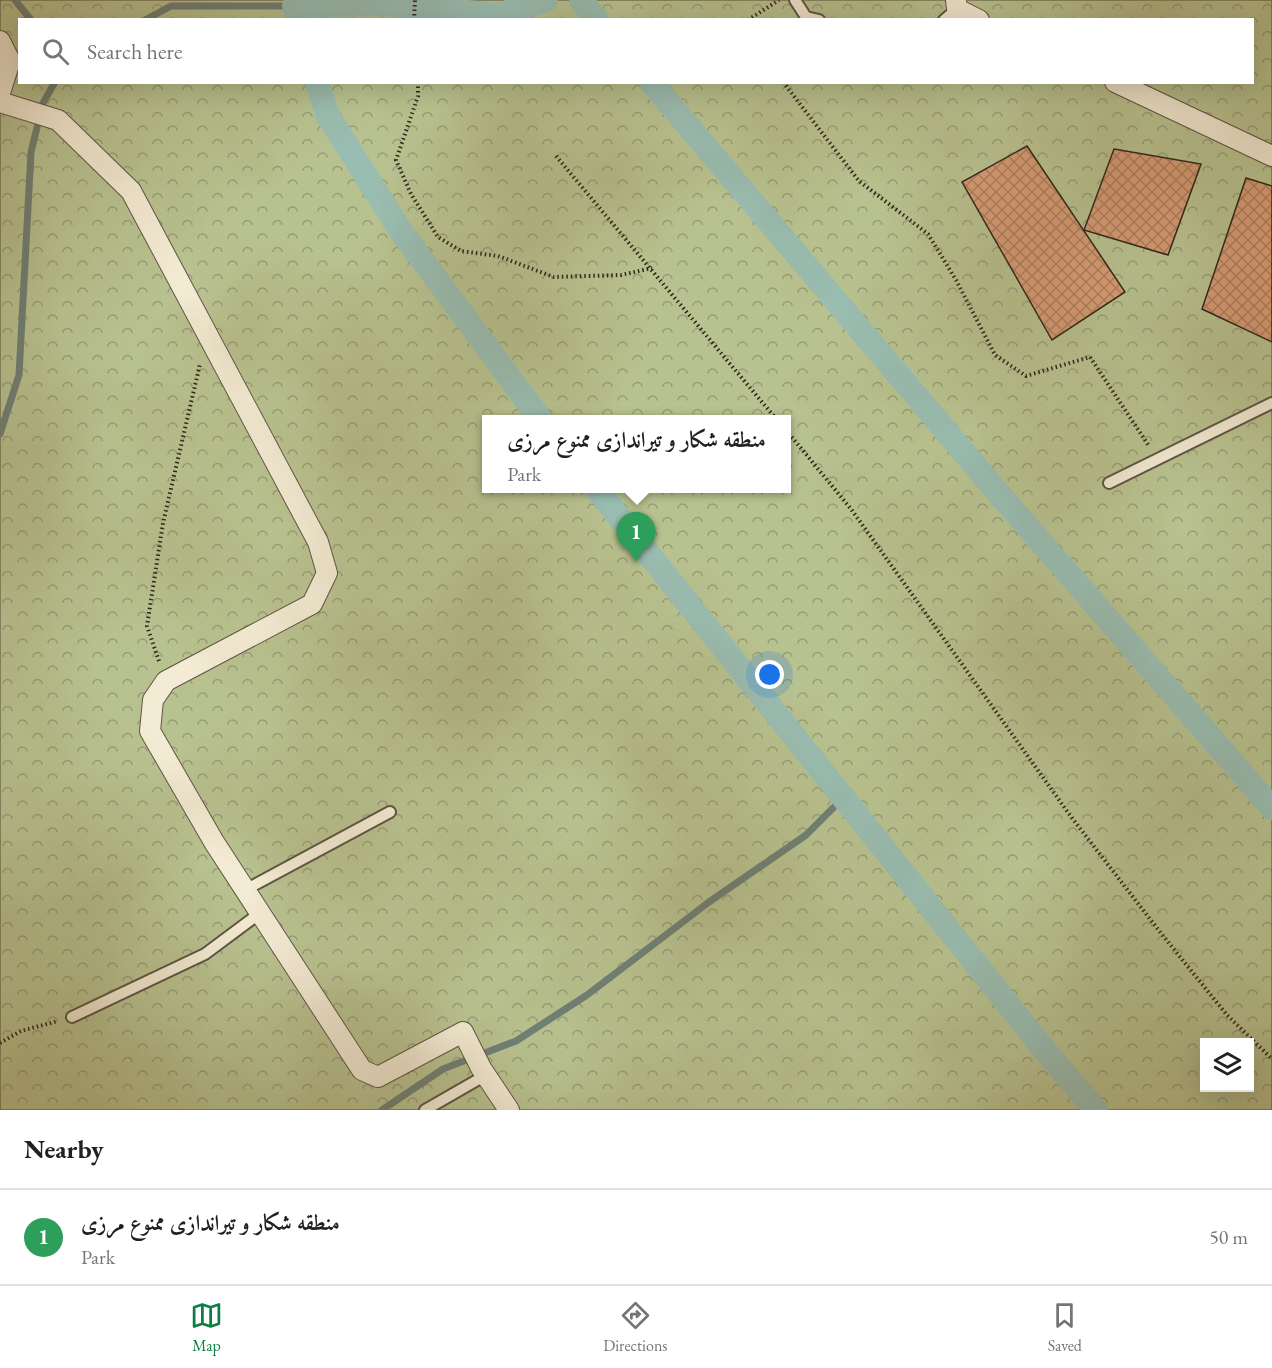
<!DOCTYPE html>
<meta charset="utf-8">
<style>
:root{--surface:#fff;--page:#f2f2f2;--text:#202124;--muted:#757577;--line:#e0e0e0;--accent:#0b8043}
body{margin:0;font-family:"EB Garamond",Amiri,serif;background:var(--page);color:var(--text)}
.controls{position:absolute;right:18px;bottom:18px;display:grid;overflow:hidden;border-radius:0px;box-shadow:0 6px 24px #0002}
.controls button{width:54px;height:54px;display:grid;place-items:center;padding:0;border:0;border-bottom:2px solid var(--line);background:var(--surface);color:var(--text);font:30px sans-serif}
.you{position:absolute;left:770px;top:675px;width:21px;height:21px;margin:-15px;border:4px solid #fff;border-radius:50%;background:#1a73e8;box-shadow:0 0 0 9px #1a73e833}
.badge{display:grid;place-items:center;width:39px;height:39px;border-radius:50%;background:var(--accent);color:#fff;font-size:20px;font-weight:700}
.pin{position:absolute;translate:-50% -50px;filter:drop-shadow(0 2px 3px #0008)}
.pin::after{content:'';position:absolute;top:32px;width:21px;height:18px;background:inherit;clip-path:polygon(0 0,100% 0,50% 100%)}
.popup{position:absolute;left:482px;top:415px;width:309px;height:78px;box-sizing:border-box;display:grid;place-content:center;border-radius:0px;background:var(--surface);filter:drop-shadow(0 2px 4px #0005);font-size:20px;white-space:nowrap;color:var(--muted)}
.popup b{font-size:22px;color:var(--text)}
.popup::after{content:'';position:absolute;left:50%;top:100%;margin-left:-12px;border:12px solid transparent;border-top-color:var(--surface)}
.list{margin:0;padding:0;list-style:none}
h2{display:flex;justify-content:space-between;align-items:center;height:78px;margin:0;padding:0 24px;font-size:26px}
h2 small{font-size:20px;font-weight:400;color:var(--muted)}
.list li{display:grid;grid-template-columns:39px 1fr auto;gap:18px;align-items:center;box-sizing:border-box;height:96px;padding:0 24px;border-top:2px solid var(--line)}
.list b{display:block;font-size:22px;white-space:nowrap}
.list p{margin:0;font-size:20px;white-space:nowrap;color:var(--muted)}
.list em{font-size:20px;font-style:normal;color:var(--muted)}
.icon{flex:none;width:33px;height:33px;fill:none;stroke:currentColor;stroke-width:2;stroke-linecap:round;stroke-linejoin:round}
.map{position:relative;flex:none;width:1272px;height:1110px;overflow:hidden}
.search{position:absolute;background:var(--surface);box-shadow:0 6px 24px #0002;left:18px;right:18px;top:18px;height:66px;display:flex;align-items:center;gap:15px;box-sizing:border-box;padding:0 21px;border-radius:0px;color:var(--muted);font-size:22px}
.sheet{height:174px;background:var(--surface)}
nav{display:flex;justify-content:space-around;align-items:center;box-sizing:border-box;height:84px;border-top:2px solid var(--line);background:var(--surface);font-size:16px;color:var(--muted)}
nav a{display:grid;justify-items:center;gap:3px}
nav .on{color:var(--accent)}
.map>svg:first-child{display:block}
</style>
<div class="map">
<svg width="1272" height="1110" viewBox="0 0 1272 1110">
<defs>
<pattern id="forest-crowns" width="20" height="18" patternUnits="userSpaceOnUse" patternTransform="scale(1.5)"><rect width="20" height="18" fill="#b8c290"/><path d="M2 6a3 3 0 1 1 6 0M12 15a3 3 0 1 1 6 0" fill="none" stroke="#969d75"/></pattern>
<pattern id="building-cross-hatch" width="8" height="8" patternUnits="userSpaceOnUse" patternTransform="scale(1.5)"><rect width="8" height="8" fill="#d69b74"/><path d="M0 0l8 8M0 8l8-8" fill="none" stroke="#ae7e5e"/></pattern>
</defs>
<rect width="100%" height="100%" fill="#ede0bb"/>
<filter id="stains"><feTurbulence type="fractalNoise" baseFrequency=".00333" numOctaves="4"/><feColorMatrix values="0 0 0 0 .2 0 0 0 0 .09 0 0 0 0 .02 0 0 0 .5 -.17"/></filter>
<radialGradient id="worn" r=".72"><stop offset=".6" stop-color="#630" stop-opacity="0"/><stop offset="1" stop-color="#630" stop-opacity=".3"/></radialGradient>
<path fill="url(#forest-crowns)" stroke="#747456" stroke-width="1.5" fill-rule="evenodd" d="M0,0H1272V1110H0ZM20,20H1252V82H20ZM486,420H786V488H486ZM1204,1042H1250V1088H1204Z"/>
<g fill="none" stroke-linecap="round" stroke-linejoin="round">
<g stroke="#6f8075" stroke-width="7">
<path d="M15,0L31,20"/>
<path d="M145,20L171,6H294"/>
<path d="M0,434L19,375L31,152L43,103L55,82"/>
<path d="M382,1110L443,1069L516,1041L587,995L709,902L806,835L843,798"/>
</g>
<g stroke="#99bdb1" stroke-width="24">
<path d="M581,0L597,20"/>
<path d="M298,20L294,6L383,4L498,15L546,0"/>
<path d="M317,82L327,114L400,230L541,420"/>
<path d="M651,82L1000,495L1272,808"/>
<path d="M596,488L1047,1053L1096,1110"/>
</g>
</g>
<g fill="url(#building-cross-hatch)" stroke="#30251c" stroke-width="1.5">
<path d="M1027,146L1125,292L1052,340L962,182Z"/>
<path d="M1114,149L1201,164L1168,255L1084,230Z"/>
<path d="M1246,178L1272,186V342L1202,309Z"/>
</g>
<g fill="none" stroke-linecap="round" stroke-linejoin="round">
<defs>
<g id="lane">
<path d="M795,0L806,17L819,20"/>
<path d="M944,20L957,9"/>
<path d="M1109,483L1272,403"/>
<path d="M245,890L390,812"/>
<path d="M72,1017L205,954L260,913"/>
<path d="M425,1110L486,1075"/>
</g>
<g id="street">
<path d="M956,0L957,9L979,20"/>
<path d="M0,41L10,61L0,93"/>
<path d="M1115,82L1272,156"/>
<path d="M0,102L58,120L131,191L318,542L327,573L312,604L166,681L153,700L150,731L214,842L362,1070L378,1077L463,1032L481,1068L509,1110"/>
</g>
</defs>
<use href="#lane" stroke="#5f5444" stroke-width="14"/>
<use href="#street" stroke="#5f5444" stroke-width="22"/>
<g stroke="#30251c" stroke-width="4" stroke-dasharray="1.5 3" stroke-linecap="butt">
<path d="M414,20L415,0"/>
<path d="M748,20L779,0"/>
<path d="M418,82V96L396,160L411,194L438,237L461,251L498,256L554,277L621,275L652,268"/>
<path d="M783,82L859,181L928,234L956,280L995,355L1026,376L1090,357L1149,446"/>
<path d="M556,156L777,420"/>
<path d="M786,430L851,509L1072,818L1160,932L1227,1015L1272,1059"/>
<path d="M159,661L147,626L163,523L200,364"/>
<path d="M0,1043L21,1031L58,1021"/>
</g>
<use href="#lane" stroke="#f3ebd3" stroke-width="10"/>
<use href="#street" stroke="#f3ebd3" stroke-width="20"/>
</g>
<rect width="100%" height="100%" filter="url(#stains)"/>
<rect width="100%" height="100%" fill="url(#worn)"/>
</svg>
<div class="controls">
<button><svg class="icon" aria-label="layers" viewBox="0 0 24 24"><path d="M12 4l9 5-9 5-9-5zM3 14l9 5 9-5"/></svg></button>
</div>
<div class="you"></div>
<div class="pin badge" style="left:636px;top:562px;background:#2e9e5b">1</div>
<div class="popup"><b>منطقه شکار و تیراندازی ممنوع مرزی</b>Park</div>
<div class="search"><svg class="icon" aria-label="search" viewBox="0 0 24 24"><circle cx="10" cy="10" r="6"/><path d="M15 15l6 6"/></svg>Search here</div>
</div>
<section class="sheet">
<h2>Nearby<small></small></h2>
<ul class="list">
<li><span class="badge" style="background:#2e9e5b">1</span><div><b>منطقه شکار و تیراندازی ممنوع مرزی</b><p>Park</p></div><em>50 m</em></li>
</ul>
</section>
<nav>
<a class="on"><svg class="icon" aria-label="map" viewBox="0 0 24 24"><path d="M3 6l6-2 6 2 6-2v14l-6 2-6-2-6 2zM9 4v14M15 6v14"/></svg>Map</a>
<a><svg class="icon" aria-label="directions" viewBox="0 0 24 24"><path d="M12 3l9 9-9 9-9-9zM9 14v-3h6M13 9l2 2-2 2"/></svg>Directions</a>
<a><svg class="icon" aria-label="saved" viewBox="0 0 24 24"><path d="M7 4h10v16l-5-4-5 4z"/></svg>Saved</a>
</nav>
